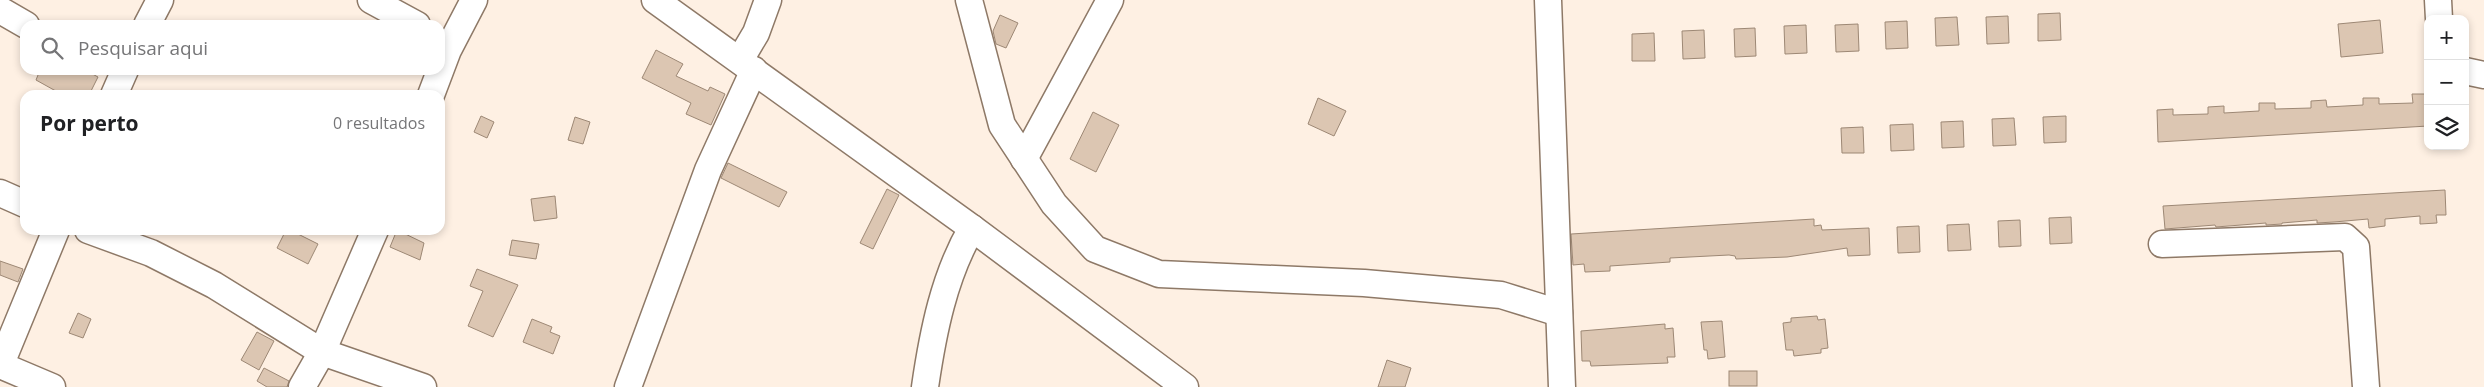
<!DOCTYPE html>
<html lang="pt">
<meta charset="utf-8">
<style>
:root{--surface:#fff;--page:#f2f2f2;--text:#202124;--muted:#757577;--line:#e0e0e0}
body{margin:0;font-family:"Open Sans",sans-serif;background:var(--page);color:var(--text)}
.controls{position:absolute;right:15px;top:15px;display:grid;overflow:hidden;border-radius:10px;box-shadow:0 2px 8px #0003}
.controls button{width:45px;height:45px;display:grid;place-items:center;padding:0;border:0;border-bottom:1px solid var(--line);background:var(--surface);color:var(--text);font:25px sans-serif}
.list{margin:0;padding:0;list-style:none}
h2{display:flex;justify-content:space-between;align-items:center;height:65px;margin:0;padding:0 20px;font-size:21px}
h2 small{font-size:16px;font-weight:400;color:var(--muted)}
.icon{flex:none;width:28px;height:28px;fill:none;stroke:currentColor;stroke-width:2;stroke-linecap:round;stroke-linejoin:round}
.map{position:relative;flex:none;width:2484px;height:387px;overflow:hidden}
.search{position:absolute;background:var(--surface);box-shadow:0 2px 8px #0003;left:20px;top:20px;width:425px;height:55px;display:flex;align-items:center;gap:12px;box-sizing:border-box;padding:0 18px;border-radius:15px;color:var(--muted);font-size:19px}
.panel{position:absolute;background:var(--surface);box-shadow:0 2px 8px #0003;left:20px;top:90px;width:425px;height:145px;border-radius:15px}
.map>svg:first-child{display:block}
</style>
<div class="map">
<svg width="2484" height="387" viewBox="0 0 2484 387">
<rect width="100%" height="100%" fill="#fef0e3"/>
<g fill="#dcc6b2" stroke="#9d8875">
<path d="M2060,13L2061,40L2038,41V14Z"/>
<path d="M1000,15L1018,23L1006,48L996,44L993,31Z"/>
<path d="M2008,16L2009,43L1987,44L1986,17Z"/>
<path d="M1957,17L1959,45L1936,46L1935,18Z"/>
<path d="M2380,20L2383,53L2341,57L2338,24Z"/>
<path d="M1907,21L1908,48L1886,49L1885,22Z"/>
<path d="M1858,24L1859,51L1836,52L1835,25Z"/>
<path d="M1806,25L1807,53L1785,54L1784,26Z"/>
<path d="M1755,28L1756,56L1735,57L1734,29Z"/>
<path d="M1704,30L1705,58L1683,59L1682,31Z"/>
<path d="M1654,33L1655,61H1632V34Z"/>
<path d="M656,50L683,64L676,76L708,91L710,87L725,94L711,125L686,114L691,103L642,78Z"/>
<path d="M40,70H85L98,77L89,95H63L36,80Z"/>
<path d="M2412,94H2428V126L2158,142L2157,110L2173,109V115L2208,114V107L2224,106V113L2259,111V103H2275V109L2311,108V101L2326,100L2327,107L2363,105V98H2379V104L2413,103Z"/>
<path d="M1318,98L1346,111L1334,136L1308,124Z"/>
<path d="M1093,112L1119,125L1096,172L1070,159Z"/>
<path d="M481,116L494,122L487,138L474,132Z"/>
<path d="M2066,116V142L2044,143L2043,117Z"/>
<path d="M575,117L590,122L583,144L568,140Z"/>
<path d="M2014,118L2016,145L1993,146L1992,119Z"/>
<path d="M1963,121L1964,147L1942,148L1941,122Z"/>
<path d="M1913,124L1914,150L1891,151L1890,125Z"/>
<path d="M1863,127L1864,153H1842L1841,128Z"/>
<path d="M728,163L787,192L779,207L721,178Z"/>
<path d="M887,189L899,195L873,249L860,243Z"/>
<path d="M2445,190L2446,215H2436L2437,223L2420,224V216L2385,219V226L2369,228L2368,219L2334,222L2317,223V220L2282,223V224L2266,225V223L2216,227L2215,225L2165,229L2163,206Z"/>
<path d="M555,196L557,218L534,221L531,199Z"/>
<path d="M2071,217L2072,243L2050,244L2049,218Z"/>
<path d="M1814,219V226L1821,225L1822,230L1869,228L1870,255L1848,256L1847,248L1787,257L1736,259L1735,256L1729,255L1670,258V262L1610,266V271L1585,272L1584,264L1573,265L1571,234Z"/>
<path d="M2020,220L2021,246L1999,247L1998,221Z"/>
<path d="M1969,224L1971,250L1948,251L1947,225Z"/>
<path d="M1919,226L1920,252L1898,253L1897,227Z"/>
<path d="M286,230H290L318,244L308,264L277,248Z"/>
<path d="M397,230L424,243L420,260L390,247Z"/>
<path d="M512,240L539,244L536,259L509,255Z"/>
<path d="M0,261L23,269L18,282L0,275Z"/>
<path d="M477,269L518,285L493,337L468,326L483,291L470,286Z"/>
<path d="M78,313L91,319L83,338L69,333Z"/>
<path d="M1817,316L1818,320L1825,319L1828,348L1821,349V353L1794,356L1793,350H1786L1783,323L1791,322V318Z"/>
<path d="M532,319L552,327L550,332L560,336L553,354L523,342Z"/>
<path d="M1722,321L1725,357L1708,359L1707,350H1704L1701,322Z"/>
<path d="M1665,324V329L1673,328L1675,357H1667L1668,363L1591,366L1590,361H1582L1581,331Z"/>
<path d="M257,332L274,341L259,370L241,360Z"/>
<path d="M1387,360L1411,368L1405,387H1378Z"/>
<path d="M264,368L289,381L287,387H267L257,381Z"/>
<rect x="1729" y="371" width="28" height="15"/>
</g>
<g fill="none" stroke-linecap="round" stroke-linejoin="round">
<defs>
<g id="minor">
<path d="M371,0L417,25"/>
<path d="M655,0L972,228L1185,387"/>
<path d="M969,0L1002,125L1054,204L1095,249L1159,274L1364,283L1501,295L1559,313"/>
<path d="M1548,0L1562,387"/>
<path d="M2438,0L2439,19"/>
<path d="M0,10L26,25"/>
<path d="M147,25L160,0"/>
<path d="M740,60L756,33L768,0"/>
<path d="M2465,71L2484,75"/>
<path d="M114,95L125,70"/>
<path d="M431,95L448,50L474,0"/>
<path d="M1024,159L1110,0"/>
<path d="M0,193L25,204"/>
<path d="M88,230L151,253L214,285L322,352L423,387"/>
<path d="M2162,244L2345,237L2356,247L2366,387"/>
<path d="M0,365L52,387"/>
<path d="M0,366L56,230"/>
<path d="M302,387L322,352L375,230"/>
<path d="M628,387L708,170L754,70"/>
<path d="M925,387C933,332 944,276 972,228"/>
</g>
</defs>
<use href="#minor" stroke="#8e7967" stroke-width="29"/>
<use href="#minor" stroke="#fff" stroke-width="26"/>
</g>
</svg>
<div class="controls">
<button>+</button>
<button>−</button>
<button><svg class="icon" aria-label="layers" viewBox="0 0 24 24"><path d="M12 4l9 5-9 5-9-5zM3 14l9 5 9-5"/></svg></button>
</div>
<div class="search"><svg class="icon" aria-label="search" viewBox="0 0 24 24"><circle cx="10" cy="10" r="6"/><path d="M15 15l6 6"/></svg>Pesquisar aqui</div>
<section class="panel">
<h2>Por perto<small>0 resultados</small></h2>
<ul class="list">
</ul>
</section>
</div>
